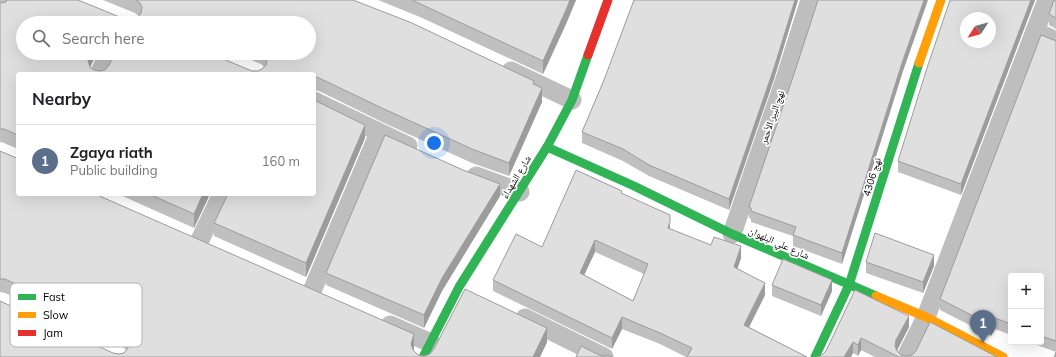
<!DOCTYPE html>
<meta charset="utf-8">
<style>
:root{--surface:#fff;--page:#f6f6f6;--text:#202124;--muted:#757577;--line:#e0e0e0;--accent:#595959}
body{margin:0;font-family:Mulish,"Noto Naskh Arabic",sans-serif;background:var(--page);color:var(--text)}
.controls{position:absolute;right:12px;bottom:12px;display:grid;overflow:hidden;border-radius:4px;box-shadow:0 4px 16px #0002}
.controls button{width:36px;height:36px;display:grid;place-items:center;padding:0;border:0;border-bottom:1px solid var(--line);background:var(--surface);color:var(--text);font:20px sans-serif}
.compass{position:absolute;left:960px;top:12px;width:36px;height:36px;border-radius:50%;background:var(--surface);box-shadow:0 4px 16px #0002;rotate:234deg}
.you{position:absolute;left:434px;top:143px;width:14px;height:14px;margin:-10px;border:3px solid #fff;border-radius:50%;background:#1a73e8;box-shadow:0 0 0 6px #1a73e833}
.badge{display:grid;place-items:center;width:26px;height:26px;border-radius:50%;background:var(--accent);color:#fff;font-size:13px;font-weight:700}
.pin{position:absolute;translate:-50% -33px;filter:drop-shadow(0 1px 2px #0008)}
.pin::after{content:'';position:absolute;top:21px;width:14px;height:12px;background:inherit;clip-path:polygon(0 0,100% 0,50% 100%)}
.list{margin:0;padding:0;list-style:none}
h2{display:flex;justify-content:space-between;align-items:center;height:52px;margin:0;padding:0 16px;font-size:17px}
h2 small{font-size:13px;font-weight:400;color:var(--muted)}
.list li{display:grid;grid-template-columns:26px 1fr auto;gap:12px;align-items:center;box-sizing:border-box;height:72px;padding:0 16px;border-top:1px solid var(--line)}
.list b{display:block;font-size:15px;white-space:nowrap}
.list p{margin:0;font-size:13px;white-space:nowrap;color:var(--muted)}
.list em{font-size:13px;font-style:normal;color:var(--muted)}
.icon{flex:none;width:22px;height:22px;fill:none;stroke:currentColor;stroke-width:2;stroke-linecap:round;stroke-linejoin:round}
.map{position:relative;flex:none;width:1056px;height:357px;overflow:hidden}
.search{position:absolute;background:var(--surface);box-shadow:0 4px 16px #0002;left:16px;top:16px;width:300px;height:44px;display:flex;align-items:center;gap:10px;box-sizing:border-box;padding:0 14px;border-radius:22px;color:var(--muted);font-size:15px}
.panel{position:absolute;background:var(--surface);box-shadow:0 4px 16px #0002;left:16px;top:72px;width:300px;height:124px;border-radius:4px}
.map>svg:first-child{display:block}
</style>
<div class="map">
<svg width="1056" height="357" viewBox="0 0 1056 357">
<rect width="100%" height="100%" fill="#fff"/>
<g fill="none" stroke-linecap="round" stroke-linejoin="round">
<g stroke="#bebebe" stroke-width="19">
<path d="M0,6L3,0"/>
<path d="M1035,31L1047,0"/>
<path d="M511,71L572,100"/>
<path d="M99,74L109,53"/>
<path d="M314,101L408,146"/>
<path d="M476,176L520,192"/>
<path d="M732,234L784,82L810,0"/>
<path d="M199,242L222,194"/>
<path d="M312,291L379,133"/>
<path d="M525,318L604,357"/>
<path d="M390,325L431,343"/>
<path d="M906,357L926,317L1035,31L1056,41"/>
</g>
<g stroke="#30b455" stroke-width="9">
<path d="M547,147L634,186L732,234L876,296"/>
<path d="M423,357L459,287L547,147L572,100L588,55"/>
<path d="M815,357L849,285L919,63"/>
</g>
<g stroke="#ff9f0a" stroke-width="9">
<path d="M919,63L941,0"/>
<path d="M876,296L926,317L1003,357"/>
</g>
<path stroke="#e5322d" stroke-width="9" d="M588,55L608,0"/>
</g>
<g fill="#c0c0c0" fill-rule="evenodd">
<path d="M103,0H353L534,85L542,102L509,176L472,163L384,123L319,91L314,90V74H18V149L4,143L0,142V3L127,20H133L137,18L139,16L135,13ZM23,23H309V53H234L261,64L264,67L262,69L258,71L109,65L105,70L99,71L94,70L90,67L97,53H23Z"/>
<path d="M378,0H576L566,24L543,74L420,17Z"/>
<path d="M634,0H798L774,79L729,210L649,176L623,161L582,143V132L604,80Z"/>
<path d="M1035,0L961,195L898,172V161Z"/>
<path d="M1056,0V29L1049,25V14Z"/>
<path d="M1056,41V352L1029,342H1041V276H1011V335L995,329L991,336L940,310V299Z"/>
<path d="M794,74H902L842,264L793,246V236L751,222V219L749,218V207Z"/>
<path d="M365,138L306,277L214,236V223Z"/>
<path d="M0,151L414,348L413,351L418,355L424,356L547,342L540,357H0L113,353L119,354L124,353L126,350L123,347L5,293L0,292Z"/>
<path d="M118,194H210L194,228Z"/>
<path d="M622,194L670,229L741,258L737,269L765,295L749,327L807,357H686L660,344L622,329L612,349L493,291V280ZM595,252L644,274L633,301L584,275Z"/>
<path d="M500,196L442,291L424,328L326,285V273Z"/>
<path d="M866,262L934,266L923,293L866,273Z"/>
<path d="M772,285L832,291L821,316L772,296Z"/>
<path d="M855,290L909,327L897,351L901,355L907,356L997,357H875L861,350L858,356L853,353L851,357H817L822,355L826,351Z"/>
</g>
<g fill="#9c9c9c">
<path d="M570,0H576L566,24L543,74V61Z"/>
<path d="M795,0H798L774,79L729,210V199Z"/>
<path d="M924,0H928L902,74L842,264V253L902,63Z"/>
<path d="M1031,0H1035L961,195V184Z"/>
<path d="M90,53H97L89,69L88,61Z"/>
<path d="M542,88V102L509,176V163Z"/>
<path d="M365,125V138L306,277V263Z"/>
<path d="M500,184V196L442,291L424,328V315L442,278Z"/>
<path d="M203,194H210L194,228V214Z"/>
<path d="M670,222V234L668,228Z"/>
<path d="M595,240V252L580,284V273Z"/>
<path d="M741,246V258L734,279V267Z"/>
<path d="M934,255V266L923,293V282Z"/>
<path d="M832,280V291L821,316V305Z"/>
<path d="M765,283V295L744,337V325Z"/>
<path d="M909,316V327L896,352L895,346L896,340Z"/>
<path d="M622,317V329L612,349V338Z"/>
<path d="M995,318V329L991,336V325Z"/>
<path d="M547,328V342L540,357H533Z"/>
<path d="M414,334V348L411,357V344Z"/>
<path d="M861,338V350L858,356V345Z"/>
<path d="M853,342V353L851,357H844Z"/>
</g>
<g fill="#dfdfdf" stroke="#9c9c9c" fill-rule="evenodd">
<path d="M7,0H78L127,20H133L137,18L141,13L142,7L140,3L136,0H353L412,23L534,81L533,84L542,88L509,163L472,149L384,109L319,78L314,76V74H18V135L4,129H0V3L6,2ZM23,23H309V53H264L265,54L267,59L266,65L262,69L258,71H252L209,53H115L109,65L105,70L99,71L94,70L90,67L88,61L90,53H23Z"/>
<path d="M412,0H570L566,10L543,61Z"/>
<path d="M634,0H795L774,68L729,199L649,165L623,149L582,132L604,80Z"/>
<path d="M818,0H924L902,63L842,253L793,235L796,227L751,211V208L749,207L794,74Z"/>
<path d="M950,0H1031L961,184L898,161L926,71ZM966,18H990V42H966Z"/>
<path d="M1054,0H1056V18L1049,14Z"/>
<path d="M1041,35L1056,41V341L1041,336V276H1011V324L995,318L991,325L940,299Z"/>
<path d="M314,100L365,125L306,263L214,223L228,194H314Z"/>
<path d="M385,135L463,170L500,184L442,278L424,315L326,273Z"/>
<path d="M0,151L14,157L18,158V194H95L414,334L411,344L413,350L418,355L424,356L430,354L434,349L465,289L547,328L533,357H0V301L113,353L119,354L124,353L128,348L129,342L127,337L123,334L5,279H0Z"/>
<path d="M576,170L622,191L621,193L670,215V222L668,228L711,245L714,237L741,246L734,267L765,283L744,325L807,357H687L692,348L660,333L622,317L612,338L493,280L516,234L542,247ZM595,240L648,264L633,301L580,273Z"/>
<path d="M149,194H203L194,214Z"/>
<path d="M875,233L934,255L923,282L866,262Z"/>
<path d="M783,259L832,280L821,305L772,285Z"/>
<path d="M855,290L909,316L896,340L895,346L897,351L901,355L907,356L912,355L916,351L930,322L997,357H899L861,338L858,345L853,342L844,357H817L822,355L826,351Z"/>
<path d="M581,346L599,355L604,356L608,355L612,357H576Z"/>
<path d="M1056,352V357H1054Z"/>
</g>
<g text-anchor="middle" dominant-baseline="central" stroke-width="3.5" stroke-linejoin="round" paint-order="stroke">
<g font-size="10" fill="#000" stroke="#fff">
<text transform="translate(772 117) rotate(-71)">نهج البير الأحمر</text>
<text transform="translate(516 177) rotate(-59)">شارع الشهداء</text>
<text transform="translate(872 177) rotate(-73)">نهج 4306</text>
<text transform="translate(779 243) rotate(24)">شارع علي البلهوان</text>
</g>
</g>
<rect x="10" y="283" width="132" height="64" rx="6" fill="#fff" stroke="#b2b2b2" stroke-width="1"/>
<rect x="18" y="294" width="18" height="6" fill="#30b455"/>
<rect x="18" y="312" width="18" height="6" fill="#ff9f0a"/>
<rect x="18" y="330" width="18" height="6" fill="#e5322d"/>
<g font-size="11" fill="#000">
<text x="43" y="301">Fast</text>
<text x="43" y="319">Slow</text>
<text x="43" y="337">Jam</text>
</g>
</svg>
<div class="controls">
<button>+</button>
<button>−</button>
</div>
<svg class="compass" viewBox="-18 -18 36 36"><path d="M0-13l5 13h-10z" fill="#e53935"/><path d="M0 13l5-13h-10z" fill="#757577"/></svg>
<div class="you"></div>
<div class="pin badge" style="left:983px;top:343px;background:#5c6f8a">1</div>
<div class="search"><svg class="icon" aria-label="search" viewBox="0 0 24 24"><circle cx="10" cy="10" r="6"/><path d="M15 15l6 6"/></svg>Search here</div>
<section class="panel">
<h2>Nearby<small></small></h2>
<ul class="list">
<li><span class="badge" style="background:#5c6f8a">1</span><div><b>Zgaya riath</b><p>Public building</p></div><em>160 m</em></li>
</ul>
</section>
</div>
